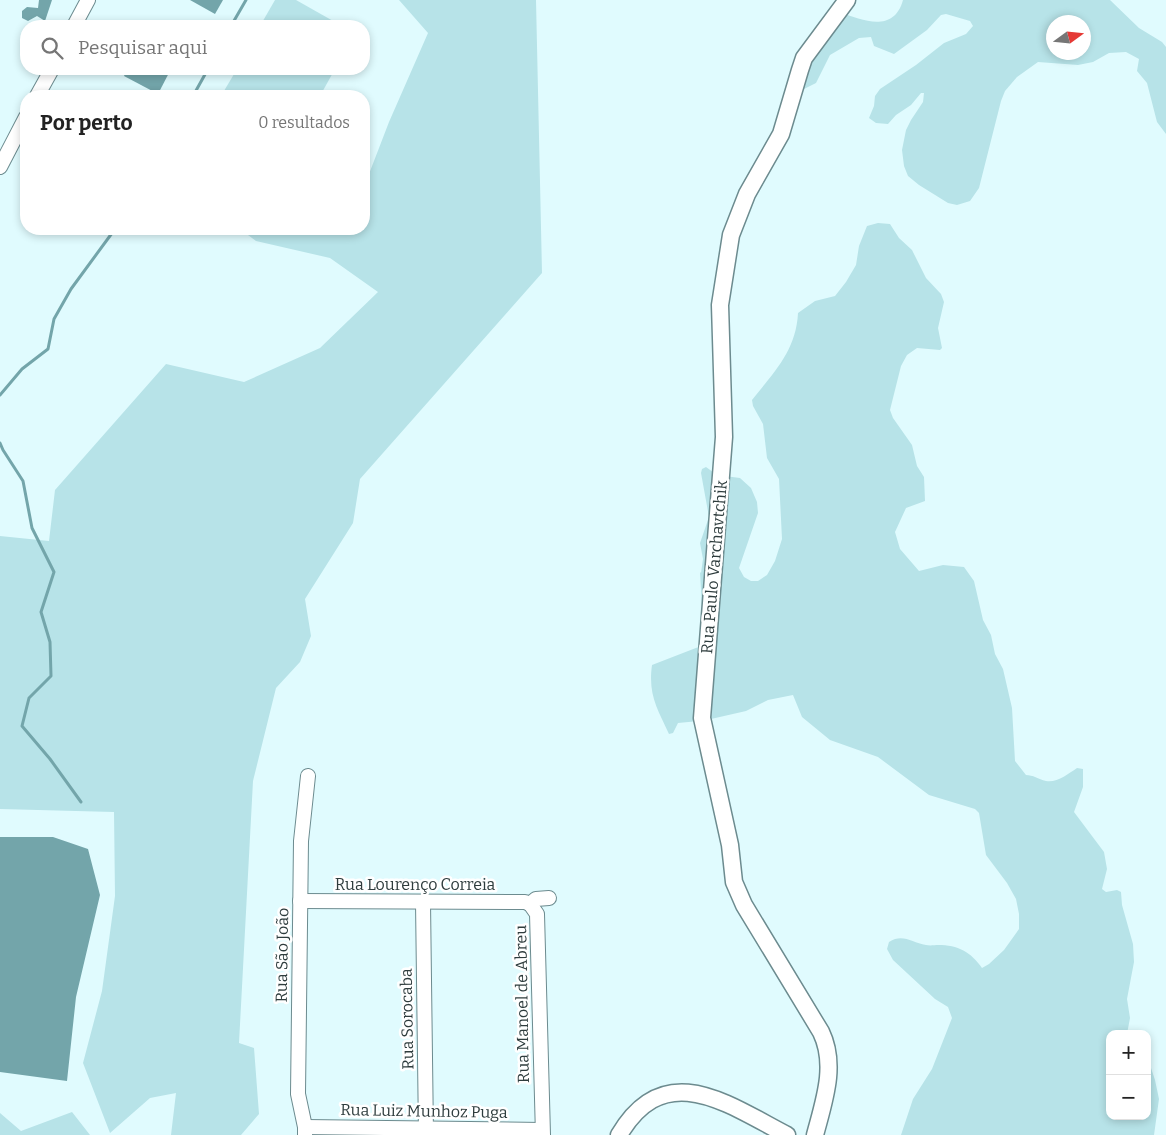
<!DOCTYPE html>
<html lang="pt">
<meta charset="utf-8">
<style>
:root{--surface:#fff;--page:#f6f6f6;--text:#222;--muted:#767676;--line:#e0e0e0}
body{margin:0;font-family:Bitter,serif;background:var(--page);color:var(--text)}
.controls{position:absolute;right:15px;bottom:15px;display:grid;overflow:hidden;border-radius:10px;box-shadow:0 2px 8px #0003}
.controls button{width:45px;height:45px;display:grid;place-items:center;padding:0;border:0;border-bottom:1px solid var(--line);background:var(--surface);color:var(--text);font:25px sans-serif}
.compass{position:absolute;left:1046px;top:15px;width:45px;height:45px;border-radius:50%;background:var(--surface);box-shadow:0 2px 8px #0003;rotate:75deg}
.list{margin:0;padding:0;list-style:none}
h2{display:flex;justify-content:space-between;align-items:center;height:65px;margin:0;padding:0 20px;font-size:21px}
h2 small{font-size:16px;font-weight:400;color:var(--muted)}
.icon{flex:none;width:28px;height:28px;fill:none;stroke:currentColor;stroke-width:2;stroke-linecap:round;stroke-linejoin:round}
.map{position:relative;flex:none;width:1166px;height:1135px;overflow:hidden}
.search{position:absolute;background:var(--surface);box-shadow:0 2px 8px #0003;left:20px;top:20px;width:350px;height:55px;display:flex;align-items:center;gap:12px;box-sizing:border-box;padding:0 18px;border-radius:20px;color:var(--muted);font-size:19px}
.panel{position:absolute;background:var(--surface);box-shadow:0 2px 8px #0003;left:20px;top:90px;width:350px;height:145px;border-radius:20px}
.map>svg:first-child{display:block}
</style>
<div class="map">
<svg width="1166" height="1135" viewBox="0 0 1166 1135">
<rect width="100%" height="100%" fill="#e0fbfe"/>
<g fill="#b7e3e8" fill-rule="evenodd">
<path d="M275,0H296L342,26H260Z"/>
<path d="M399,0H536L542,273L360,479L353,523L305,599L311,636L300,662L276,688L253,781L239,1043L254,1048L259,1114L241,1135H171L176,1093L150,1098L110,1133L83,1063L102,991L115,896L114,812L0,809V536L49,541L55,490L166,364L244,382L320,348L378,292L330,258L256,241L240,229H364V187L389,122L428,33Z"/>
<path d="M903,0H1110L1139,28L1162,42L1166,47V134L1157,122L1147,83L1137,71L1139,59L1126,52L1109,53L1093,62L1078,65L1038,62L1017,77L1005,91L1001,101L979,188L970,201L957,205L948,203L919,185L908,176L904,166L902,150L906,130L911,120L923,102L924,93H921L911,105L896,115L888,124L876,123L869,118L874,106L875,96L880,89L916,65L944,43L966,34L973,26L970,21L946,14L941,15L927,30L894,54L874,46L871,37L859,38L830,55L816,83L802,90L801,60L840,12C863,21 894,33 903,0ZM1054,22H1084V52H1054Z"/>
<path d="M237,69H335L320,96H221Z"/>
<path d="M878,223L890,224L899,238L912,250L926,278L941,294L944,302L938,328L942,348L940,350L917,348L907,355L901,366L890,410L893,418L912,445L917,466L924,477L925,501L906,508L895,532L900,549L919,571L943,565L964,567L974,581L983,620L991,635L995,654L1003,669L1012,708L1015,761L1026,775C1033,775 1038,779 1046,781C1057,783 1068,774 1077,768L1083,769V787L1074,812L1104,852L1107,869L1102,889L1106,892L1117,890L1121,892L1122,905L1133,944L1134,962L1127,999L1130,1018L1127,1034H1110V1116H1147V1056L1155,1080L1159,1099L1154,1135H901L913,1099L932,1069L952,1018L948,1007L935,999L893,960L887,949L889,942C903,933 912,943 926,945C930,946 935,945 938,945C958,945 971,952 982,968L989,964L1004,950L1019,929V914L1016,899L1007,883L986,855L979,813L975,809L929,795L878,757L830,740L802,717L793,695L768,700L746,711L711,719L709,725L699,721L678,723L673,733L669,734C657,708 648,695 652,665L701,646L707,628L702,609L700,572L701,573L703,559L700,543L709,517L701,473L702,469L706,467L717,475L740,478L751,488L757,502L758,513L739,568L744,577L751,581H758L767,575L775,561L782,539L779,479L767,458L763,424L753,406L752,400C774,372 796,351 798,313L815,301L835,296L846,282L856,265L859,246L867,226Z"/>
<path d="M72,1112L90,1135H0V1113L21,1131Z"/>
</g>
<g fill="#73a5aa">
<path d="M39,0H52L45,21L37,16L28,21L22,18V11L27,7L38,8Z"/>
<path d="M190,0H223L215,14Z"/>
<path d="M127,69H171L158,94L124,76Z"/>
<path d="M0,837H53L88,849L100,895L76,997L67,1081L0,1072Z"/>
</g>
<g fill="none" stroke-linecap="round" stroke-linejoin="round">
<g stroke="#73a5aa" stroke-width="3">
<path d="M231,26L246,0"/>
<path d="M193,96L208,69"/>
<path d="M0,395L22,369L48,349L54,319L71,289L115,229"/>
<path d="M0,443L3,450L23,481L32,528L54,572L41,612L50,642L51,676L29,698L22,726L50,759L81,802"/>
</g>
<defs>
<g id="minor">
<path d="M74,26L88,0"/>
<path d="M37,96L52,69"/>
<path d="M0,167L26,117"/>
<path d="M300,901L525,902L530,904"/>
<path d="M423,902L426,1135"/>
<path d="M530,904L537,914L543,1135"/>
<path d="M530,904L536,899L549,898"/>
<path d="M305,1127L542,1130"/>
<path d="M305,1135V1127L298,1094L301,841L308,776"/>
</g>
<g id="tertiary">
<path d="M619,1135C665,1057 727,1104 787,1135"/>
<path d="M815,1135C824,1101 837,1065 821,1032L744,905L734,882L730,845L702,718L724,437L720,305L731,235L747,194L781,134L800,70L804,58L847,0"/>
</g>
</defs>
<use href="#minor" stroke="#6c8b8f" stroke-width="16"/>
<use href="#tertiary" stroke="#6c8b8f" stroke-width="19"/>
<use href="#minor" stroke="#fff" stroke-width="14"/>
<use href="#tertiary" stroke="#fff" stroke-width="16"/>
</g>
<g text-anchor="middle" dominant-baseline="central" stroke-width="5" stroke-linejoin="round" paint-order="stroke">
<g font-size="16" fill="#2e3c3d" stroke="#fff">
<text transform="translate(714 567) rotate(-85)">Rua Paulo Varchavtchik</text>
<text x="415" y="884">Rua Lourenço Correia</text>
<text transform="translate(282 955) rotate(-89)">Rua São João</text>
<text transform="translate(522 1004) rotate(-91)">Rua Manoel de Abreu</text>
<text transform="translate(407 1019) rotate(-91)">Rua Sorocaba</text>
<text transform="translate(424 1111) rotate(1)">Rua Luiz Munhoz Puga</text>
</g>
</g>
</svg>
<div class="controls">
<button>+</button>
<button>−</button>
</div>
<svg class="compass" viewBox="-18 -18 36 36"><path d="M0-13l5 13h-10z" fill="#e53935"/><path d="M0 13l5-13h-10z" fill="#767676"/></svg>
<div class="search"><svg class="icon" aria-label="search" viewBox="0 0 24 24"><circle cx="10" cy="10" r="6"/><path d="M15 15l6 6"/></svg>Pesquisar aqui</div>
<section class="panel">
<h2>Por perto<small>0 resultados</small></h2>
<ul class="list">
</ul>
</section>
</div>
